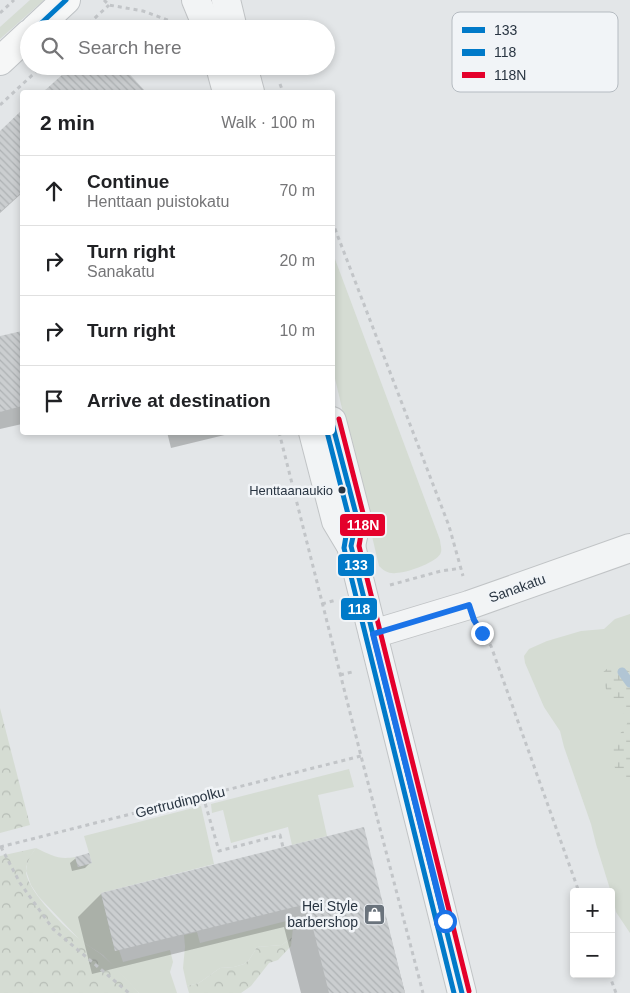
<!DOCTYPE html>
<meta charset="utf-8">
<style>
:root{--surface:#fff;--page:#f2f2f2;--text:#202124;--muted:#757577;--line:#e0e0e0}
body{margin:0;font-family:Helvetica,sans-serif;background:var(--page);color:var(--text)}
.controls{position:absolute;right:15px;bottom:15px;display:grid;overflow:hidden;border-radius:5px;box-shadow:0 2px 8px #0003}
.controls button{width:45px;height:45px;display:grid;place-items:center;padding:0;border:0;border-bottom:1px solid var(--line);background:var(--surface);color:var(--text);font:25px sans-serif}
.stop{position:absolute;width:15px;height:15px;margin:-11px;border:4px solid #1a73e8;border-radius:50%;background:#fff}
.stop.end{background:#1a73e8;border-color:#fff;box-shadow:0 1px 5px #0008}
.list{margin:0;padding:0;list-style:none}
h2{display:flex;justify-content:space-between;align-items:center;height:65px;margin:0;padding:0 20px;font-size:21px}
h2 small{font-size:16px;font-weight:400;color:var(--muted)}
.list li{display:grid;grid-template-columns:32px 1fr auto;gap:15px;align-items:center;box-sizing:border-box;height:70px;padding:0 20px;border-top:1px solid var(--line)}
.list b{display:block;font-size:19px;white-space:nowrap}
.list p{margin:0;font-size:16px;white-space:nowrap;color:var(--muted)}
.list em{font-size:16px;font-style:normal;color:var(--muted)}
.icon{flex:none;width:28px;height:28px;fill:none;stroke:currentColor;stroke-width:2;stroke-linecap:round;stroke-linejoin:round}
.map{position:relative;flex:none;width:630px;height:993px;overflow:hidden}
.search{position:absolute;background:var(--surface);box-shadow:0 2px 8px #0003;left:20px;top:20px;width:315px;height:55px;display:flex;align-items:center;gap:12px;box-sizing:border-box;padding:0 18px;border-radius:28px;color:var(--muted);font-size:19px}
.panel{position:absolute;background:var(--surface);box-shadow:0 2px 8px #0003;left:20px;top:90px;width:315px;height:345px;border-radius:5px}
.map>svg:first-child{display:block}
</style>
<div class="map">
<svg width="630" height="993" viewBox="0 0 630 993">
<defs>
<pattern id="forest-crowns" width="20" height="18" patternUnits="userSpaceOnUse" patternTransform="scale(1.25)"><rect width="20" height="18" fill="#d5dcd3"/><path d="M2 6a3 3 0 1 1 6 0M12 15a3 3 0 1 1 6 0" fill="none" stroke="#b7bdb6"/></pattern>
<pattern id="wetland-marsh" width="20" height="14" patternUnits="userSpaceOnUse" patternTransform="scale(1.25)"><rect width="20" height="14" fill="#d5dcd3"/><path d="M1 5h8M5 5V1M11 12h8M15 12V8" fill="none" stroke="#b7bdb6"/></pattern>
<pattern id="building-back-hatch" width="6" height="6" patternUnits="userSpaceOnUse" patternTransform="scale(1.25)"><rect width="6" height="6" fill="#cbced0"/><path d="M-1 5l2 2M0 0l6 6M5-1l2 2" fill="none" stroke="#aeb2b4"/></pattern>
</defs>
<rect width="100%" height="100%" fill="#e3e6e8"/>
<g fill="#d5dcd3">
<path d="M30,0H44L0,39V27Z"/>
<path d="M332,251L440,540C440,543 442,549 441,552C439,562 406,573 396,573C389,574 384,571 379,566L333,370Z"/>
<path d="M630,614V933L616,912L614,902L596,844L591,824L564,747L560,731L544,707L525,663L524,656L529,649L547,641L581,631L604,629L615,619Z"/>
<path d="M349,769L354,787L318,795L327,836L292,845L288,827L231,843L223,810L212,813L211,804Z"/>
<path d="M201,806L214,864L101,893L115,951L119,950L123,962L170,950L173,962L170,972L177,993H139L103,955L81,941L39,897L31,885L26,871L28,859L36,848C51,855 58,860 75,857L78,867L92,863L84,836Z"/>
<path d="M294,919L292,937L282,945L257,947L249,960L244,964L234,967L220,968L199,983L187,986L183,968L185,947L184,935L197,932L200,943Z"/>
</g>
<g fill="url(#forest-crowns)">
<path d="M0,708L30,825L0,833Z"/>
<path d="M36,848C31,855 25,864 26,873C30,894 65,928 82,941C89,947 98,951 104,957C117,968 128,981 139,993H0V856Z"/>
<path d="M292,937L291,946L278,960L269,963L251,986L241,993H189L187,986L199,983L220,968L234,967L244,964L249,960L257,947L282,945Z"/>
</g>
<path fill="url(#wetland-marsh)" d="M609,667L625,669L630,672V788C617,772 605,761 616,739C621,730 626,731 628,719L607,692L601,674Z"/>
<g fill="#0003">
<path d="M74,66H121L144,92H45Z"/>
<path d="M22,112V193L0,213V132Z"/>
<path d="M22,332V424L0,429V337Z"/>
<path d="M167,432H237L171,448Z"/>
<path d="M363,828L405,993H301L284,927L92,974L78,917L101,894Z"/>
<path d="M76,858L91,862L85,868L72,871L70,863Z"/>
</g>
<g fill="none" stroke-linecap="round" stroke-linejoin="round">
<path stroke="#b1c5d4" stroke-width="9" d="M622,672L630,683"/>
</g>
<g fill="url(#building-back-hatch)">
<path d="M72,66H122L146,92H43Z"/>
<path d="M22,110V192L0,212V131Z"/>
<path d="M22,331V406L0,412V336Z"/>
<path d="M364,827L405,993H329L307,904L115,951L101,893Z"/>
<path d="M89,853L92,863L78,867L75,857Z"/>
</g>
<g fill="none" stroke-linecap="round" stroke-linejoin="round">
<defs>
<g id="minor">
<path d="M196,0L208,29"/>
<path d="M226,0L233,29"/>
<path d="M220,66L227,92"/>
<path d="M243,66L250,92"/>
<path d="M332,421L357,518L351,546"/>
<path d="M313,432L336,521L351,546L462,993"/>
<path d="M373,634L469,605L630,548"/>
</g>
<g id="major">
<path d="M35,29L66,0"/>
<path d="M0,61L29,34"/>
</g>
</defs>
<use href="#minor" stroke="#c1c4c6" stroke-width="30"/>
<use href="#major" stroke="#bfc3c6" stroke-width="30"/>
<g stroke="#c2c5c8" stroke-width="3" stroke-dasharray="4 4" stroke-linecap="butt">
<path d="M104,0L109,5L143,11L173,22"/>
<path d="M0,13L14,0"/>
<path d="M83,29L109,5"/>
<path d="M280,84L283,92"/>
<path d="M0,105L42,66"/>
<path d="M332,221L449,526L463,576"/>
<path d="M279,432L361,756L423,993"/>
<path d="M390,585L441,571L462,568"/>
<path d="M322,604L336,600"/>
<path d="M481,631L491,646L579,892"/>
<path d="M340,675L352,672"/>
<path d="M203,796L219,851L280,835L283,847"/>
<path d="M0,847L361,756"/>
<path d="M1,847L20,883L53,929L129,993"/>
<path d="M609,974L616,993"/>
</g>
<use href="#minor" stroke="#f2f4f5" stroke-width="28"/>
<use href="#major" stroke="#f6f7f7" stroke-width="28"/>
<defs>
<g id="bus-1">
<path d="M35,29L66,0"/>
<path d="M332,423L357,518L351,546L462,993"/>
</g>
<path id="bus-2" d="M327,432L349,518L344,548L454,993"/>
<path id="bus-3" d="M339,419L364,517L359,546L469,991"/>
</defs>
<use href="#bus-1" stroke="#f1f4f7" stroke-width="9"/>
<use href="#bus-2" stroke="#f1f4f7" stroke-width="9"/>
<use href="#bus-3" stroke="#f1f4f7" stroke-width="9"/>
<use href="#bus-1" stroke="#007ac9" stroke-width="5"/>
<use href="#bus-2" stroke="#007ac9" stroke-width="5"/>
<use href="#bus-3" stroke="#e4002b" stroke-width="5"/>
</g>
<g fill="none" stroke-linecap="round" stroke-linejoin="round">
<path stroke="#1a73e8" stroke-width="6" d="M445,921L373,634L469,605L474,620L482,633"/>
</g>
<defs>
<symbol id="shop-square" viewBox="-11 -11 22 22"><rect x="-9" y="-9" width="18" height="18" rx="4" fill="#6a737c" stroke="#f1f4f7"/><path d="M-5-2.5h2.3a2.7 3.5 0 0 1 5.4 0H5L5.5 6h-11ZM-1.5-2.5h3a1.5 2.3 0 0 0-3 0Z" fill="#fff"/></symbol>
</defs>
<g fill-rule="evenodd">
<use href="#shop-square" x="362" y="902" width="25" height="25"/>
</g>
<circle fill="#293542" stroke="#f1f4f7" stroke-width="2" cx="342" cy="490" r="4.5"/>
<g text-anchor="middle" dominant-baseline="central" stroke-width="5" stroke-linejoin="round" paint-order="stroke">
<g font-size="13" fill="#293542" stroke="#f1f4f7" text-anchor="end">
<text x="333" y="490">Henttaanaukio</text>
</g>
<g font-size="14" fill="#293542" stroke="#f1f4f7">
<text transform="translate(517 588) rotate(-20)">Sanakatu</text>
<text transform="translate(180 802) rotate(-14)">Gertrudinpolku</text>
</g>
<g font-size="14" fill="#293542" stroke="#f1f4f7" text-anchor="end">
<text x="358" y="906">Hei Style<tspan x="358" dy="16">barbershop</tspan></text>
</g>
</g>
<rect x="452" y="12" width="166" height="80" rx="8" fill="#f1f4f7" stroke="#b5bbc1" stroke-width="1"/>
<rect x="462" y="27" width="23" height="6" fill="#007ac9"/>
<rect x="462" y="49" width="23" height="7" fill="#007ac9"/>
<rect x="462" y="72" width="23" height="6" fill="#e4002b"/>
<g font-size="14" fill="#293542">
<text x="494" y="35">133</text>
<text x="494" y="57">118</text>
<text x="494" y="80">118N</text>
</g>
<g stroke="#f1f4f7" stroke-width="2">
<rect x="339" y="513" width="47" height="24" rx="5" fill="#e4002b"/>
<rect x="337" y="553" width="38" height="24" rx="5" fill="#007ac9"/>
<rect x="340" y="597" width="38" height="24" rx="5" fill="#007ac9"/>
</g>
<g font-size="14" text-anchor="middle" font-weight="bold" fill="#fff">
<text x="363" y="530">118N</text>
<text x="356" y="570">133</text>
<text x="359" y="614">118</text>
</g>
</svg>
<div class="controls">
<button>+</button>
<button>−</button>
</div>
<div class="stop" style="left:445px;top:921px"></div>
<div class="stop end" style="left:482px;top:633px"></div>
<div class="search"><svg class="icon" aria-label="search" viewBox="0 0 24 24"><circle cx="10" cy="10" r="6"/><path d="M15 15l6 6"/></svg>Search here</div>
<section class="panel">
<h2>2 min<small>Walk · 100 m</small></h2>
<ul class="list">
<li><svg class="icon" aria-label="ahead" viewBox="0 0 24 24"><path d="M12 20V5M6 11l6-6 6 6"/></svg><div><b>Continue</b><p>Henttaan puistokatu</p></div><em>70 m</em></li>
<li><svg class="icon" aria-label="right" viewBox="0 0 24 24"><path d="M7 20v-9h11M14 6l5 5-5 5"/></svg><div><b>Turn right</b><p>Sanakatu</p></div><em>20 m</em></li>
<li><svg class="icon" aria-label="right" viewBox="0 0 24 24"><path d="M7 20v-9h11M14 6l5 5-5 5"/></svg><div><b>Turn right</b></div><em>10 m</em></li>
<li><svg class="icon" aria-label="arrive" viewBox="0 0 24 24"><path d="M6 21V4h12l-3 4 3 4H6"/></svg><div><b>Arrive at destination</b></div></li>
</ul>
</section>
</div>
